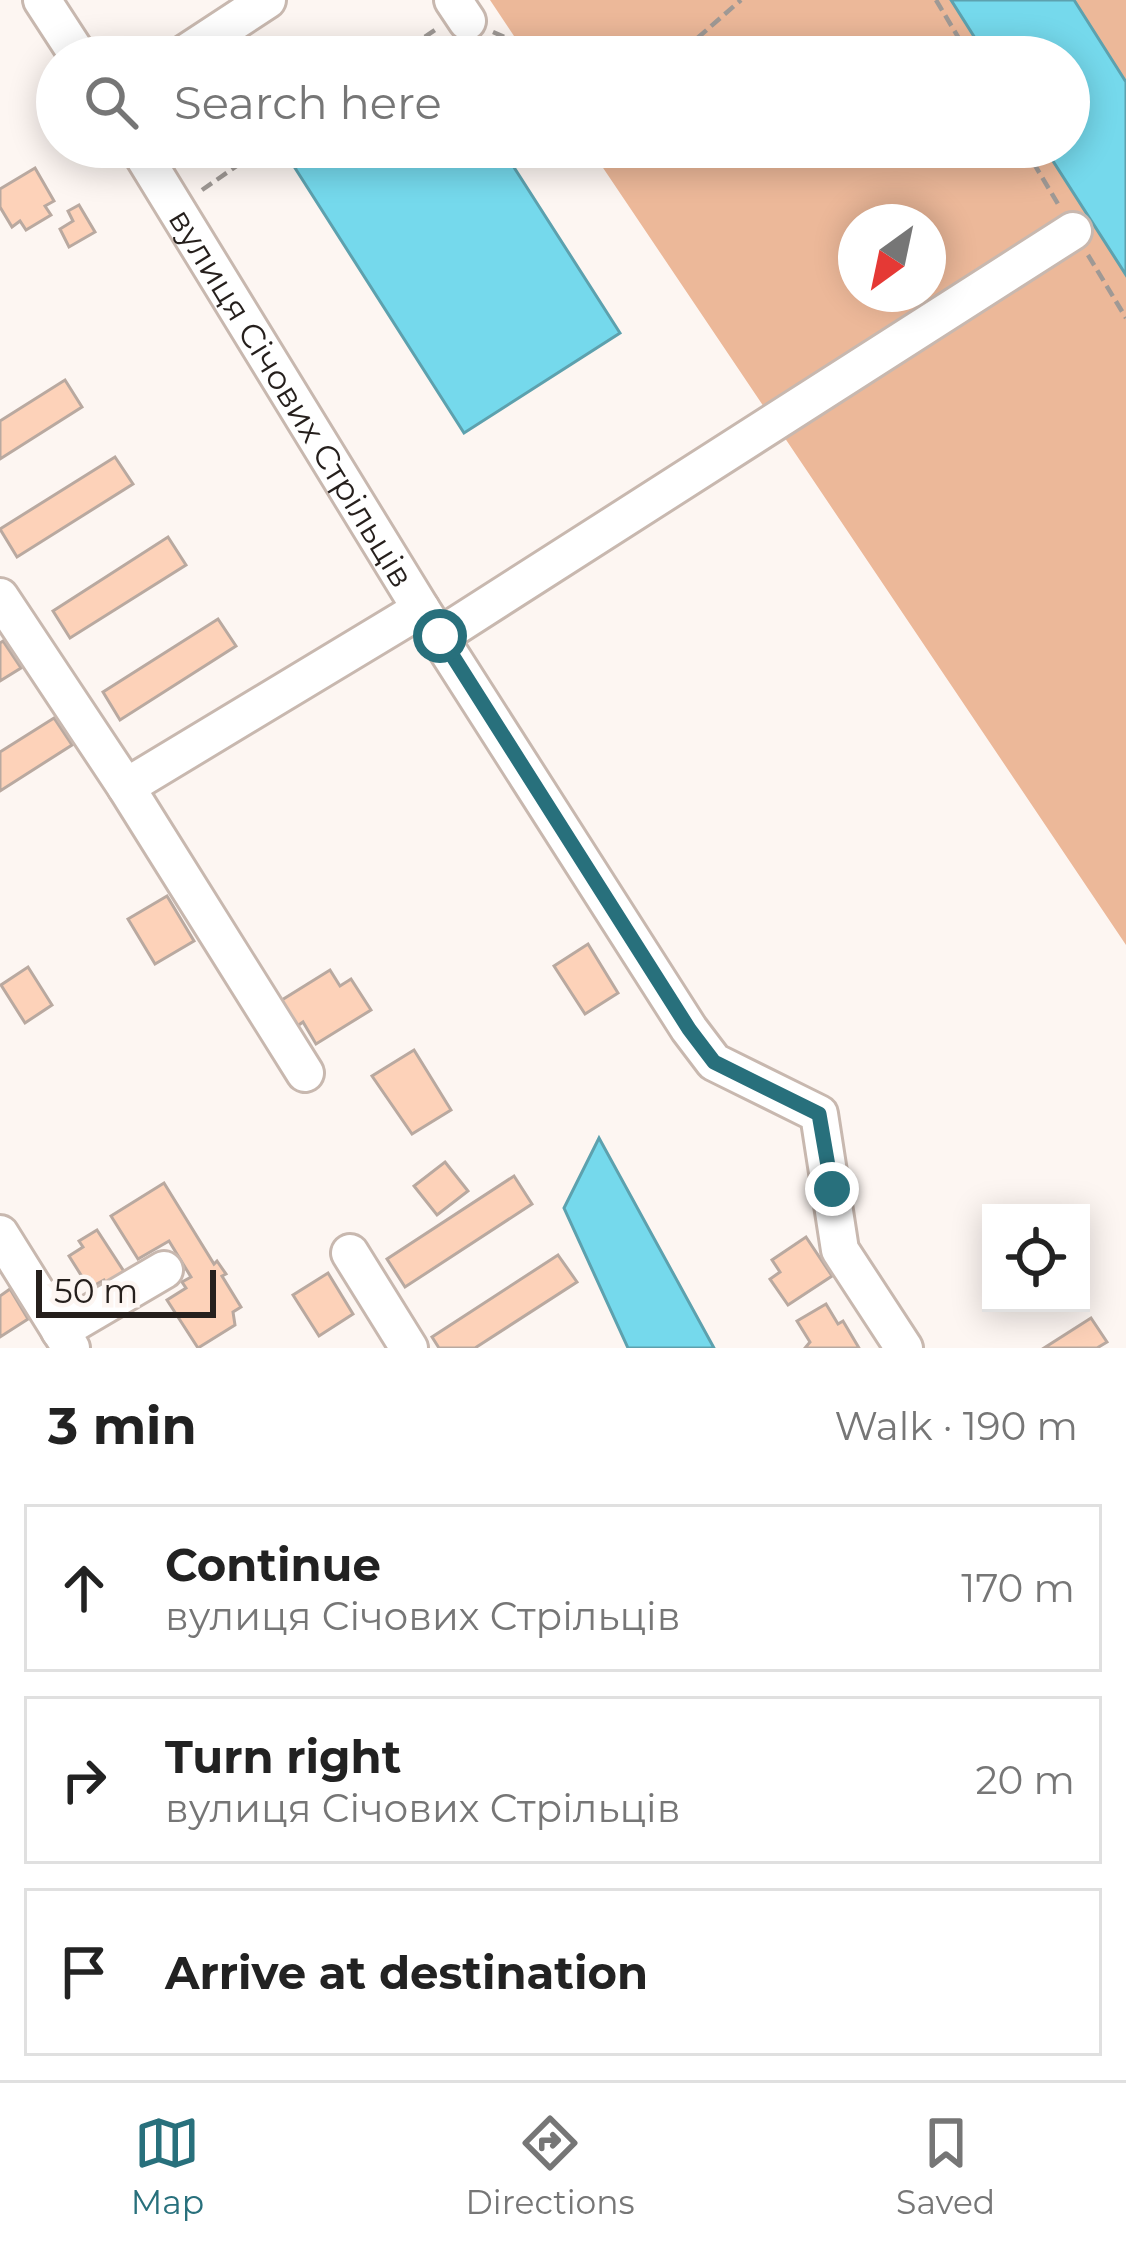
<!DOCTYPE html>
<meta charset="utf-8">
<style>
:root{--surface:#fff;--page:#f6f6f6;--text:#222;--muted:#767676;--line:#e0e0e0;--accent:#28707c}
body{margin:0;font-family:Montserrat,sans-serif;background:var(--page);color:var(--text)}
.controls{position:absolute;right:36px;bottom:36px;display:grid;overflow:hidden;border-radius:0px;box-shadow:0 6px 30px #0003}
.controls button{width:108px;height:108px;display:grid;place-items:center;padding:0;border:0;border-bottom:3px solid var(--line);background:var(--surface);color:var(--text);font:60px sans-serif}
.compass{position:absolute;left:838px;top:204px;width:108px;height:108px;border-radius:50%;background:var(--surface);box-shadow:0 6px 30px #0003;rotate:213deg}
.scale{position:absolute;left:36px;bottom:30px;width:180px;box-sizing:border-box;padding-left:12px;border:6px solid #251f1c;border-top:0;font-size:33px;line-height:42px;white-space:nowrap;color:#251f1c;-webkit-text-stroke:9px #fdf6f2;paint-order:stroke}
.stop{position:absolute;width:36px;height:36px;margin:-27px;border:9px solid #28707c;border-radius:50%;background:#fff}
.stop.end{background:#28707c;border-color:#fff;box-shadow:0 3px 12px #0008}
.list{margin:0;padding:0;list-style:none}
h2{display:flex;justify-content:space-between;align-items:center;height:156px;margin:0;padding:0 48px;font-size:51px}
h2 small{font-size:39px;font-weight:400;color:var(--muted)}
.list li{display:grid;grid-template-columns:78px 1fr auto;gap:36px;align-items:center;box-sizing:border-box;height:168px;margin:0 24px 24px;padding:0 24px;border:3px solid var(--line);border-radius:0px}
.list b{display:block;font-size:45px;white-space:nowrap}
.list p{margin:0;font-size:39px;white-space:nowrap;color:var(--muted)}
.list em{font-size:39px;font-style:normal;color:var(--muted)}
.icon{flex:none;width:66px;height:66px;fill:none;stroke:currentColor;stroke-width:2;stroke-linecap:round;stroke-linejoin:round}
.map{position:relative;flex:none;width:1126px;height:1348px;overflow:hidden}
.search{position:absolute;background:var(--surface);box-shadow:0 6px 30px #0003;left:36px;right:36px;top:36px;height:132px;display:flex;align-items:center;gap:30px;box-sizing:border-box;padding:0 42px;border-radius:66px;color:var(--muted);font-size:45px}
.sheet{height:732px;background:var(--surface)}
nav{display:flex;justify-content:space-around;align-items:center;box-sizing:border-box;height:168px;border-top:3px solid var(--line);background:var(--surface);font-size:33px;color:var(--muted)}
nav a{display:grid;justify-items:center;gap:6px}
nav .on{color:var(--accent)}
.map>svg:first-child{display:block}
</style>
<div class="map">
<svg width="1126" height="1348" viewBox="0 0 1126 1348">
<rect width="100%" height="100%" fill="#fdf6f2"/>
<path fill="#ecb899" fill-rule="evenodd" d="M490,0H1126V945L589,147H1069V57H528ZM856,222H928V294H856Z"/>
<g fill="#75d9ec" stroke="#5da1ae" stroke-width="3">
<path d="M951,0H1074L1126,82V275L1044,147H1069V57H987Z"/>
<path d="M328,147H501L620,333L464,433L295,168Z"/>
<path d="M599,1138L714,1348H628L564,1208Z"/>
</g>
<g fill="#fdd2b9" stroke="#b9a9a0" stroke-width="3">
<path d="M35,168L54,201L45,206L51,215L26,230L20,221L12,227L0,207V189Z"/>
<path d="M79,205L95,232L69,247L60,229L73,221L68,211Z"/>
<path d="M65,380L82,407L0,459V421Z"/>
<path d="M115,457L133,484L17,557L0,529Z"/>
<path d="M168,537L186,565L70,638L53,611Z"/>
<path d="M218,619L236,646L120,720L103,692Z"/>
<path d="M3,641L21,668L0,681V643Z"/>
<path d="M54,718L72,745L0,791V752Z"/>
<path d="M167,896L194,941L155,964L128,919Z"/>
<path d="M588,944L618,993L585,1014L554,966Z"/>
<path d="M28,967L52,1005L25,1023L1,985Z"/>
<path d="M330,970L340,986L351,979L371,1010L316,1044L303,1022L293,1029L277,1003Z"/>
<path d="M414,1050L451,1110L412,1134L372,1076Z"/>
<path d="M445,1162L468,1191L437,1215L414,1186Z"/>
<path d="M514,1176L532,1204L405,1287L387,1259Z"/>
<path d="M164,1183L214,1264L217,1261L226,1274L222,1276L241,1307L233,1312L235,1325L198,1348L167,1300L186,1288L182,1282L191,1277L169,1241L138,1259L111,1216Z"/>
<path d="M97,1230L125,1273L107,1285L104,1280L95,1285L91,1279L86,1283L69,1256L83,1247L79,1241Z"/>
<path d="M806,1237L832,1276L788,1305L770,1279L780,1272L772,1260Z"/>
<path d="M558,1255L577,1282L475,1348H439L432,1337Z"/>
<path d="M328,1273L353,1314L319,1336L293,1295Z"/>
<path d="M10,1289L28,1319L0,1337V1296Z"/>
<path d="M826,1304L838,1324L843,1321L859,1348H805L810,1342L797,1321Z"/>
<path d="M1091,1318L1107,1342L1097,1348H1044Z"/>
</g>
<g fill="none" stroke-linecap="round" stroke-linejoin="round">
<defs>
<g id="minor">
<path d="M42,0L79,57"/>
<path d="M453,0L467,21"/>
<path d="M180,57L267,0"/>
<path id="s1" d="M138,147L421,609L689,1029L714,1062L819,1114L840,1250L904,1348"/>
<path d="M0,597L126,787L305,1073"/>
<path d="M440,636L1073,231"/>
<path d="M126,787L421,609"/>
<path d="M0,1234L71,1348"/>
<path d="M350,1253L409,1348"/>
<path d="M60,1331L164,1270"/>
</g>
</defs>
<use href="#minor" stroke="#c8b8af" stroke-width="42"/>
<g stroke="#9f9995" stroke-width="4.5" stroke-dasharray="12 6" stroke-linecap="butt">
<path d="M936,0L970,57"/>
<path d="M493,32L550,57"/>
<path d="M395,57L435,30"/>
<path d="M667,57L694,41L741,0"/>
<path d="M1024,147L1058,204"/>
<path d="M202,190L264,147"/>
<path d="M1088,255L1126,318"/>
</g>
<use href="#minor" stroke="#fff" stroke-width="36"/>
</g>
<g fill="none" stroke-linecap="round" stroke-linejoin="round">
<path stroke="#28707c" stroke-width="15" d="M440,636L689,1029L714,1062L819,1114L832,1189"/>
</g>
<g text-anchor="middle" dominant-baseline="central" stroke-width="9" stroke-linejoin="round" paint-order="stroke">
<g font-size="33" fill="#251f1c" stroke="#fdf6f2">
<text stroke="none"><textPath href="#s1" startOffset="294">вулиця Січових Стрільців</textPath></text>
</g>
</g>
</svg>
<div class="controls">
<button><svg class="icon" aria-label="locate" viewBox="0 0 24 24"><circle cx="12" cy="12" r="6"/><path d="M12 2v4M12 18v4M2 12h4M18 12h4"/></svg></button>
</div>
<svg class="compass" viewBox="-18 -18 36 36"><path d="M0-13l5 13h-10z" fill="#e53935"/><path d="M0 13l5-13h-10z" fill="#767676"/></svg>
<div class="scale">50 m</div>
<div class="stop" style="left:440px;top:636px"></div>
<div class="stop end" style="left:832px;top:1189px"></div>
<div class="search"><svg class="icon" aria-label="search" viewBox="0 0 24 24"><circle cx="10" cy="10" r="6"/><path d="M15 15l6 6"/></svg>Search here</div>
</div>
<section class="sheet">
<h2>3 min<small>Walk · 190 m</small></h2>
<ul class="list">
<li><svg class="icon" aria-label="ahead" viewBox="0 0 24 24"><path d="M12 20V5M6 11l6-6 6 6"/></svg><div><b>Continue</b><p>вулиця Січових Стрільців</p></div><em>170 m</em></li>
<li><svg class="icon" aria-label="right" viewBox="0 0 24 24"><path d="M7 20v-9h11M14 6l5 5-5 5"/></svg><div><b>Turn right</b><p>вулиця Січових Стрільців</p></div><em>20 m</em></li>
<li><svg class="icon" aria-label="arrive" viewBox="0 0 24 24"><path d="M6 21V4h12l-3 4 3 4H6"/></svg><div><b>Arrive at destination</b></div></li>
</ul>
</section>
<nav>
<a class="on"><svg class="icon" aria-label="map" viewBox="0 0 24 24"><path d="M3 6l6-2 6 2 6-2v14l-6 2-6-2-6 2zM9 4v14M15 6v14"/></svg>Map</a>
<a><svg class="icon" aria-label="directions" viewBox="0 0 24 24"><path d="M12 3l9 9-9 9-9-9zM9 14v-3h6M13 9l2 2-2 2"/></svg>Directions</a>
<a><svg class="icon" aria-label="saved" viewBox="0 0 24 24"><path d="M7 4h10v16l-5-4-5 4z"/></svg>Saved</a>
</nav>
